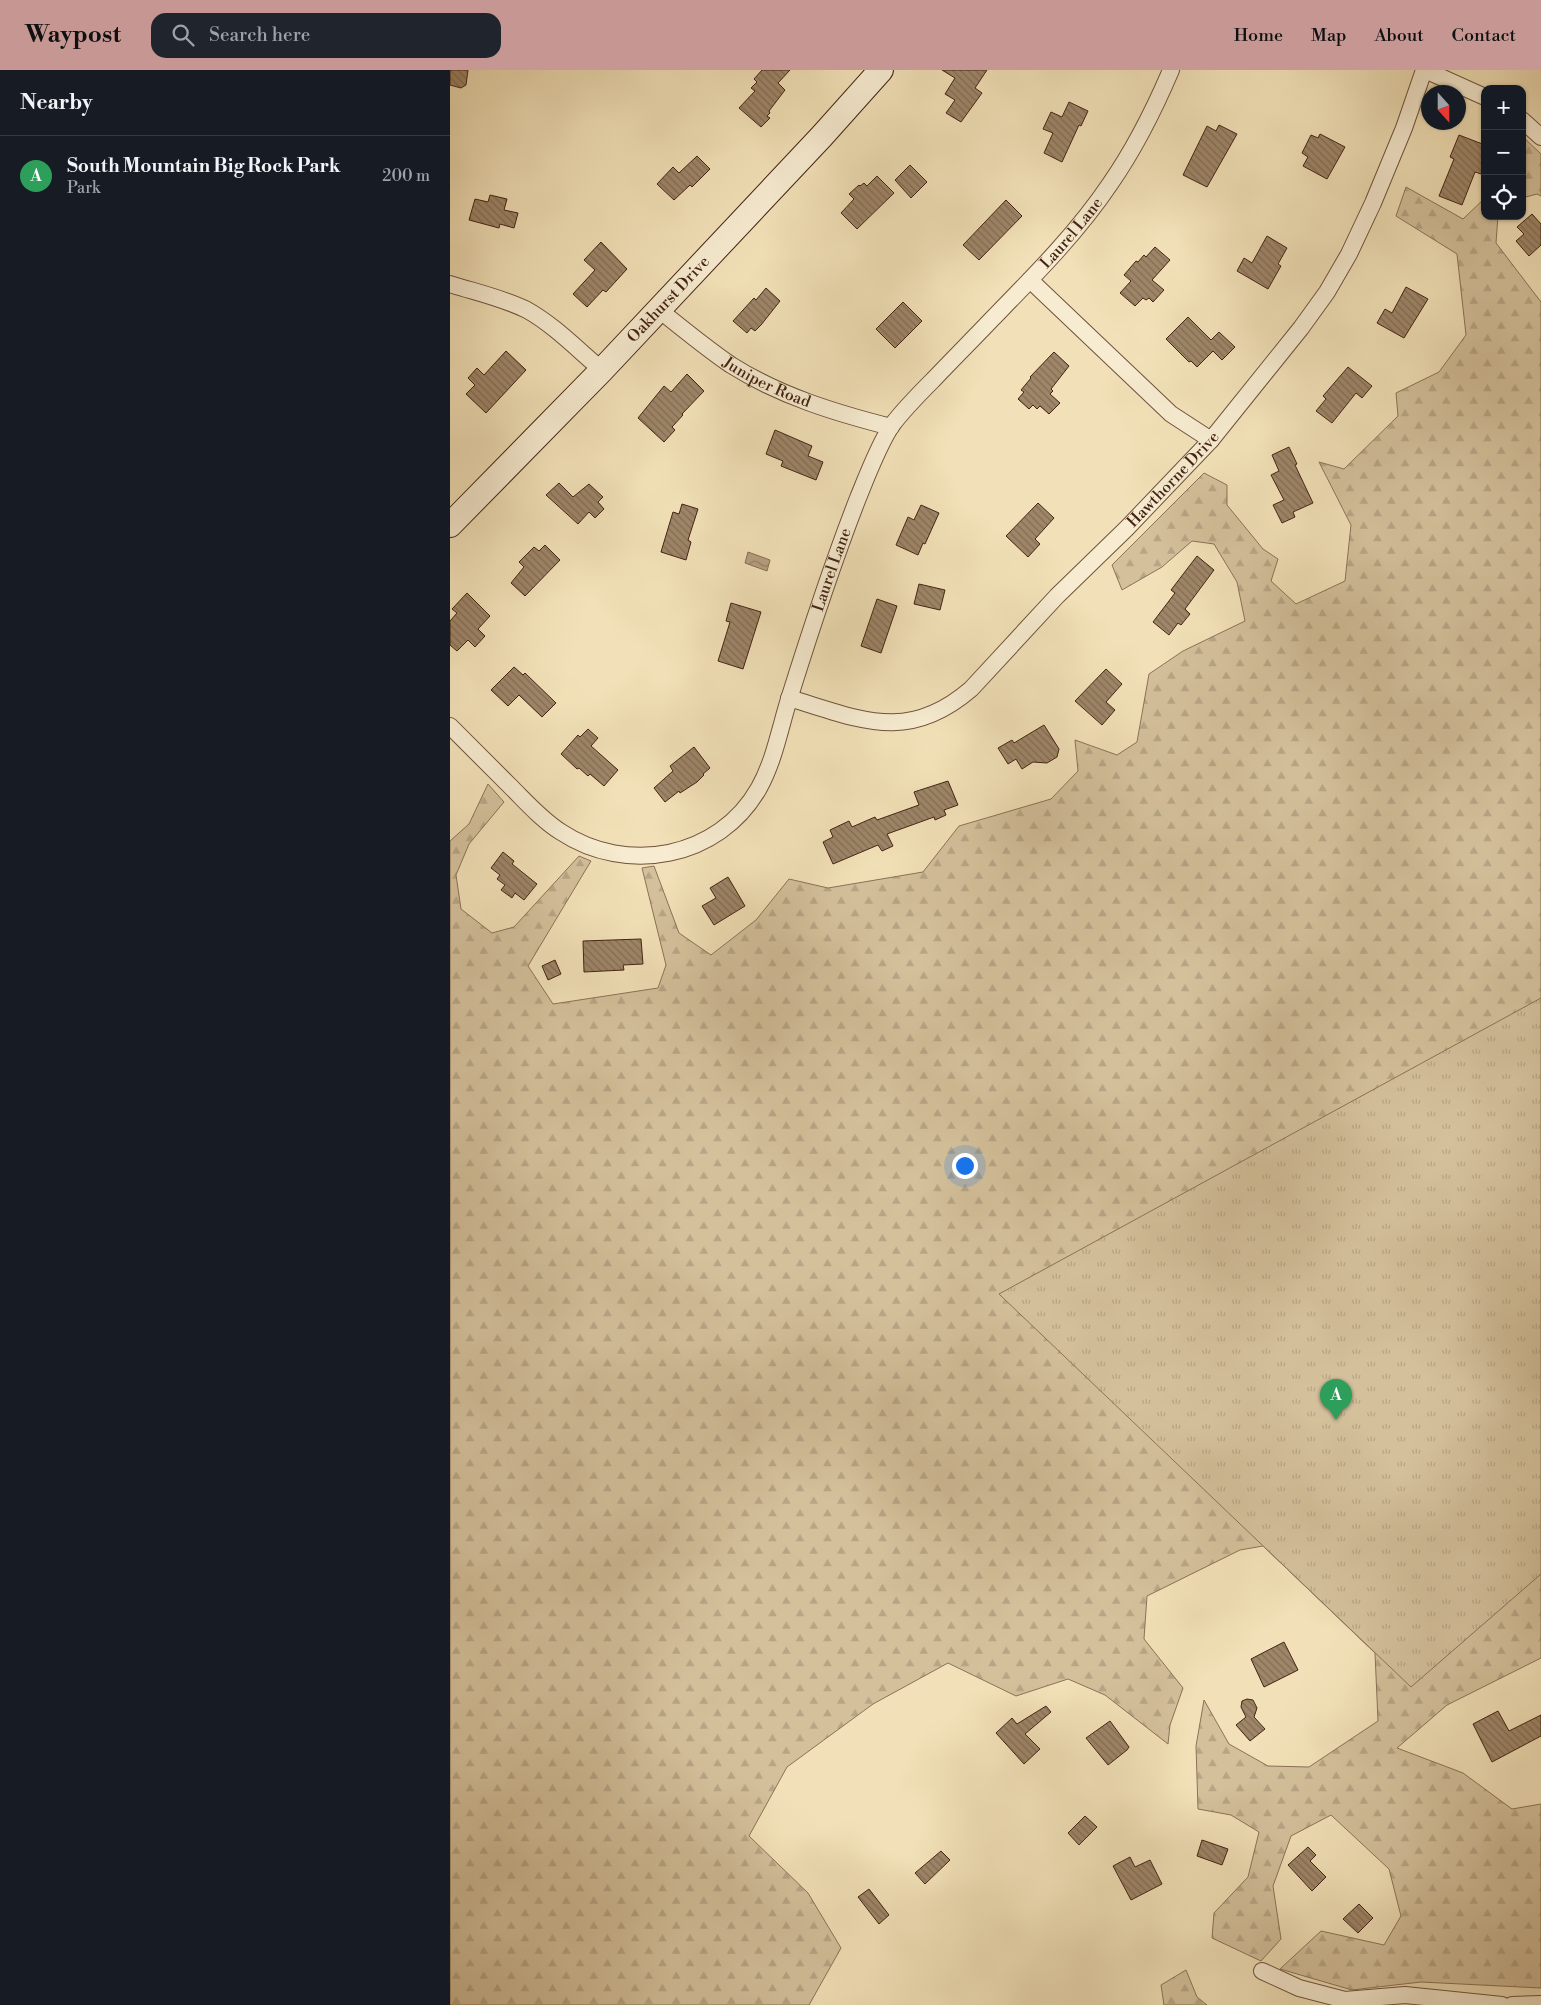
<!DOCTYPE html>
<meta charset="utf-8">
<style>
:root{--surface:#171b24;--page:#20242c;--text:#f1f3f6;--muted:#9ea1a6;--line:#363941;--accent:#c59692}
body{margin:0;font-family:"Libre Bodoni",serif;background:var(--page);color:var(--text)}
.controls{position:absolute;right:15px;top:15px;display:grid;overflow:hidden;border-radius:10px;box-shadow:0 1px 4px #0004}
.controls button{width:45px;height:45px;display:grid;place-items:center;padding:0;border:0;border-bottom:1px solid var(--line);background:var(--surface);color:var(--text);font:25px sans-serif}
.compass{position:absolute;left:971px;top:15px;width:45px;height:45px;border-radius:50%;background:var(--surface);box-shadow:0 1px 4px #0004;rotate:159deg}
.you{position:absolute;left:514px;top:1095px;width:18px;height:18px;margin:-12px;border:4px solid #fff;border-radius:50%;background:#1a73e8;box-shadow:0 0 0 8px #1a73e833}
.badge{display:grid;place-items:center;width:32px;height:32px;border-radius:50%;background:var(--accent);color:#fff;font-size:16px;font-weight:700}
.pin{position:absolute;translate:-50% -41px;filter:drop-shadow(0 1px 2px #0008)}
.pin::after{content:'';position:absolute;top:26px;width:18px;height:15px;background:inherit;clip-path:polygon(0 0,100% 0,50% 100%)}
.list{margin:0;padding:0;list-style:none}
h2{display:flex;justify-content:space-between;align-items:center;height:65px;margin:0;padding:0 20px;font-size:21px}
h2 small{font-size:16px;font-weight:400;color:var(--muted)}
.list li{display:grid;grid-template-columns:32px 1fr auto;gap:15px;align-items:center;box-sizing:border-box;height:80px;padding:0 20px;border-top:1px solid var(--line)}
.list b{display:block;font-size:19px;white-space:nowrap}
.list p{margin:0;font-size:16px;white-space:nowrap;color:var(--muted)}
.list em{font-size:16px;font-style:normal;color:var(--muted)}
.icon{flex:none;width:28px;height:28px;fill:none;stroke:currentColor;stroke-width:2;stroke-linecap:round;stroke-linejoin:round}
.map{position:relative;flex:none;width:1091px;height:1935px;overflow:hidden}
header{display:flex;align-items:center;gap:30px;box-sizing:border-box;height:70px;padding:0 25px;background:var(--accent);color:#111}
header strong{font-size:24px}
nav{display:flex;gap:28px;margin-inline-start:auto;font-size:18px}
.search{width:350px;height:45px;background:var(--page);display:flex;align-items:center;gap:12px;box-sizing:border-box;padding:0 18px;border-radius:15px;color:var(--muted);font-size:19px}
main{display:flex}
aside{flex:1;background:var(--surface)}
.map>svg:first-child{display:block}
</style>
<header>
<strong>Waypost</strong>
<div class="search"><svg class="icon" aria-label="search" viewBox="0 0 24 24"><circle cx="10" cy="10" r="6"/><path d="M15 15l6 6"/></svg>Search here</div>
<nav><a>Home</a><a>Map</a><a>About</a><a>Contact</a></nav>
</header>
<main>
<aside>
<h2>Nearby<small></small></h2>
<ul class="list">
<li><span class="badge" style="background:#2e9e5b">A</span><div><b>South Mountain Big Rock Park</b><p>Park</p></div><em>200 m</em></li>
</ul>
</aside>
<div class="map">
<svg width="1091" height="1935" viewBox="0 0 1091 1935">
<defs>
<pattern id="forest-firs" width="22" height="20" patternUnits="userSpaceOnUse" patternTransform="scale(1.25)"><rect width="22" height="20" fill="#d4c19c"/><path d="M5 1l3.5 6h-7zM16 11l3.5 6h-7z" fill="#b7a686"/></pattern>
<pattern id="park-tufts" width="24" height="20" patternUnits="userSpaceOnUse" patternTransform="scale(1.25)"><rect width="24" height="20" fill="#d4c19c"/><path d="M3 7l-1-3M5 7V3M7 7l1-3M15 17l-1-3M17 17v-4M19 17l1-3" fill="none" stroke="#b7a686"/></pattern>
<pattern id="water-waves" width="16" height="10" patternUnits="userSpaceOnUse" patternTransform="scale(1.25)"><rect width="16" height="10" fill="#b7a080"/><path d="M0 5q4-4 8 0t8 0" fill="none" stroke="#968268"/></pattern>
<pattern id="building-back-hatch" width="6" height="6" patternUnits="userSpaceOnUse" patternTransform="scale(1.25)"><rect width="6" height="6" fill="#9e8669"/><path d="M-1 5l2 2M0 0l6 6M5-1l2 2" fill="none" stroke="#826d55"/></pattern>
</defs>
<rect width="100%" height="100%" fill="#f2e1b8"/>
<filter id="stains"><feTurbulence type="fractalNoise" baseFrequency=".004" numOctaves="4"/><feColorMatrix values="0 0 0 0 .2 0 0 0 0 .09 0 0 0 0 .02 0 0 0 .5 -.17"/></filter>
<radialGradient id="worn" r=".72"><stop offset=".6" stop-color="#630" stop-opacity="0"/><stop offset="1" stop-color="#630" stop-opacity=".3"/></radialGradient>
<g fill="url(#forest-firs)" stroke="#8c7258">
<path d="M1072,66L1091,84V126L1087,124L1072,128Z"/>
<path d="M956,117L1013,149L1035,128V146H1048L1046,173L1091,232V1588L997,1635L947,1678L1013,1703L1062,1739L1091,1734V1918L971,1912L902,1920L830,1899L871,1861L934,1875L951,1846L939,1799L881,1745L841,1766L823,1816L831,1869L811,1891L762,1868L764,1843L798,1807L809,1762L781,1745L748,1739L746,1676L754,1630L779,1674L818,1696L859,1697L928,1651L925,1583L813,1476L790,1480L697,1526L694,1569L733,1618L720,1655L718,1674L655,1625L618,1609L566,1626L498,1593L423,1634L337,1697L299,1766L358,1823L391,1878L359,1935H0V771L19,754L38,714L54,732L19,774L6,805L11,839L42,863L64,857L129,786L141,791L78,896L103,934L208,918L216,895L192,798L204,796L229,863L261,885L306,850L339,809L378,818L473,802L509,756L601,729L628,701L625,670L667,685L687,672L699,604L733,581L795,551L787,512L764,474L742,471L712,497L672,520L662,495L754,403L777,415V435L813,479L828,489L821,511L846,534L895,511L901,455L869,392L894,399L948,346L946,323L989,302L1016,265L1007,184L946,146Z"/>
<path d="M736,1900L747,1927L757,1935H714L711,1915Z"/>
</g>
<path fill="url(#park-tufts)" stroke="#8c7258" d="M1091,928V1504L961,1617L549,1224Z"/>
<path fill="url(#water-waves)" stroke="#896e54" d="M298,482L320,490L317,501L295,493Z"/>
<g fill="url(#building-back-hatch)" stroke="#442313">
<path d="M0,0H18L16,15L11,18L0,15Z"/>
<path d="M312,0H340L328,13L335,20L319,41L320,43L317,46L320,48L311,57L289,38L305,21L301,18L307,12L304,9Z"/>
<path d="M492,0H537L525,18L532,23L511,52L496,43L505,30L495,24L505,8Z"/>
<path d="M619,32L638,41L631,56L629,55L612,92L594,83L603,63L593,59L601,42L612,47Z"/>
<path d="M769,55L787,64L757,117L733,105L757,56L766,61Z"/>
<path d="M870,64L895,77L877,109L853,96L858,87L852,83L861,65L868,68Z"/>
<path d="M1009,65L1035,75V95L1031,104L1025,102L1012,135L989,126L1004,89L1000,87Z"/>
<path d="M247,86L260,99L242,117L240,115L224,130L207,114L223,97L229,103Z"/>
<path d="M460,95L477,112L461,128L445,110Z"/>
<path d="M427,106L444,123L407,159L391,143L404,129L399,124L409,115L410,116L414,113L417,116Z"/>
<path d="M40,125L57,129L54,140L68,143L64,158L50,154L49,158L19,150L25,129L38,132Z"/>
<path d="M556,130L572,146L529,190L513,175Z"/>
<path d="M1082,144L1091,154V175L1079,186L1066,171L1074,164L1067,157Z"/>
<path d="M817,166L837,178L828,194L831,196L818,219L787,201L794,188L802,193Z"/>
<path d="M151,172L177,199L156,222L153,220L137,237L123,224L145,200L134,190Z"/>
<path d="M705,177L720,190L702,210L714,220L703,232L699,228L696,230L693,228L685,236L670,223L681,211L674,205L686,191L688,192L694,185L696,187Z"/>
<path d="M956,217L978,229L954,268L927,253L935,239L942,243Z"/>
<path d="M316,218L330,231L311,255L305,261L301,258L297,263L283,251L304,228L306,230Z"/>
<path d="M453,232L472,251L445,278L426,259Z"/>
<path d="M738,247L761,270L769,262L785,277L772,290L763,281L747,297L741,291L739,292L716,269Z"/>
<path d="M56,281L76,300L36,343L16,324L25,315L18,308L27,298L34,305Z"/>
<path d="M604,282L619,296L601,319L603,321L600,324L610,333L599,344L590,336L587,339L583,335L579,339L568,329L574,322L571,320L581,308L580,307Z"/>
<path d="M898,297L922,316L912,328L906,323L882,353L866,341L876,329L873,326Z"/>
<path d="M237,304L254,321L232,344L233,345L222,357L225,360L214,372L188,348L214,316L221,322Z"/>
<path d="M325,360L362,376L358,386L373,392L366,410L331,396L333,391L316,384Z"/>
<path d="M839,377L847,394L845,395L863,433L843,442L845,447L832,453L823,435L834,430L821,405L829,401L822,385Z"/>
<path d="M109,413L123,427L139,414L153,427L148,432L154,439L145,448L139,442L128,454L96,425Z"/>
<path d="M588,433L604,448L585,469L590,474L578,487L556,466Z"/>
<path d="M232,434L248,439L238,470L241,472L236,490L211,482L223,442L229,444Z"/>
<path d="M471,435L489,443L475,474L473,473L468,485L446,475L458,447L464,450Z"/>
<path d="M95,475L110,490L75,526L61,513L74,497L69,492L84,477L89,481Z"/>
<path d="M747,486L764,500L735,539L740,544L731,555L728,553L719,565L703,552L725,523L721,520Z"/>
<path d="M469,514L495,520L490,540L464,534Z"/>
<path d="M17,523L40,546L28,559L35,566L25,577L18,570L7,581L0,575V551L7,543L2,539Z"/>
<path d="M427,529L447,536L431,583L411,576Z"/>
<path d="M281,533L311,542L293,599L268,591L280,552L276,551Z"/>
<path d="M64,597L73,605L75,603L106,633L92,647L69,625L58,636L41,620Z"/>
<path d="M656,599L672,614L656,632L665,640L652,655L625,631Z"/>
<path d="M594,655L609,679L607,687L597,693L583,692L572,699L566,689L558,694L548,678L562,670L564,673Z"/>
<path d="M138,659L148,668L141,676L168,700L154,716L140,704L138,706L129,698L127,699L111,684L128,665L130,667Z"/>
<path d="M244,677L260,698L253,704L254,705L247,712L230,723L229,721L215,732L204,718L223,701L220,696Z"/>
<path d="M498,711L508,735L494,740L496,745L485,750L484,747L437,764L443,776L432,781L428,775L383,794L373,772L383,767L380,760L399,751L402,757L425,747L427,750L469,735L464,722Z"/>
<path d="M53,782L64,791L62,794L87,814L74,830L65,823L62,828L51,820L55,815L47,809L50,805L41,798Z"/>
<path d="M278,807L295,836L264,855L252,836L266,828L260,818Z"/>
<path d="M191,869L193,894L173,895L174,900L134,902L133,871Z"/>
<path d="M105,890L111,904L98,910L92,896Z"/>
<path d="M834,1572L848,1600L814,1617L801,1589Z"/>
<path d="M797,1629L803,1630L807,1638L804,1647L815,1659L800,1671L786,1655L796,1647L791,1637L792,1631Z"/>
<path d="M596,1636L601,1642L575,1664L590,1679L574,1694L546,1663L562,1648L567,1654Z"/>
<path d="M1048,1641L1059,1661L1091,1645V1666L1042,1692L1023,1654Z"/>
<path d="M660,1651L679,1677L677,1680L658,1695L636,1668Z"/>
<path d="M635,1746L647,1757L629,1775L618,1763Z"/>
<path d="M752,1770L778,1779L772,1795L747,1786Z"/>
<path d="M858,1777L866,1785L860,1791L876,1807L862,1821L838,1795Z"/>
<path d="M491,1781L500,1790L475,1814L465,1803Z"/>
<path d="M680,1787L685,1797L700,1790L712,1814L681,1830L663,1796Z"/>
<path d="M419,1819L439,1845L429,1854L408,1827Z"/>
<path d="M909,1834L923,1848L908,1863L893,1849Z"/>
</g>
<g fill="none" stroke-linecap="round" stroke-linejoin="round">
<defs>
<g id="street">
<path d="M975,0L1035,27"/>
<path d="M1072,50L1091,67"/>
<path d="M580,210L721,344L761,370"/>
<path d="M0,214C25,222 53,228 77,240C104,255 128,280 152,300"/>
<path id="s1" d="M208,239C232,258 256,278 281,295C330,326 386,343 441,357"/>
<path id="s2" d="M339,628C410,649 457,674 521,619L607,526L677,458L761,370L851,258L877,222L899,184L923,133L954,58L974,0"/>
<path id="s3" d="M0,656C20,676 40,696 61,717C76,732 92,750 111,762C176,805 269,789 309,718C325,689 330,657 340,626C361,559 383,492 408,428C417,406 429,374 442,355C454,339 469,324 483,310C503,289 523,269 543,248C584,206 627,163 660,114C685,78 704,40 721,0"/>
<path d="M812,1901L849,1918L895,1930L955,1925L1052,1935"/>
<path d="M1062,1935L1091,1934"/>
</g>
<g id="secondary">
<path id="s4" d="M0,455L152,300L372,66L431,0"/>
</g>
</defs>
<use href="#street" stroke="#70523c" stroke-width="18"/>
<use href="#secondary" stroke="#442313" stroke-width="26"/>
<use href="#street" stroke="#f7ecd1" stroke-width="16"/>
<use href="#secondary" stroke="#f7ecd1" stroke-width="24"/>
</g>
<g text-anchor="middle" dominant-baseline="central" stroke-width="4.5" stroke-linejoin="round" paint-order="stroke">
<g font-size="16" fill="#442313" stroke="#f7ecd1">
<text stroke="none"><textPath href="#s3" startOffset="1031">Laurel Lane</textPath></text>
<text stroke="none"><textPath href="#s4" startOffset="314">Oakhurst Drive</textPath></text>
<text stroke="none"><textPath href="#s1" startOffset="132">Juniper Road</textPath></text>
<text stroke="none"><textPath href="#s2" startOffset="485">Hawthorne Drive</textPath></text>
<text stroke="none"><textPath href="#s3" startOffset="611">Laurel Lane</textPath></text>
</g>
</g>
<rect width="100%" height="100%" filter="url(#stains)"/>
<rect width="100%" height="100%" fill="url(#worn)"/>
</svg>
<div class="controls">
<button>+</button>
<button>−</button>
<button><svg class="icon" aria-label="locate" viewBox="0 0 24 24"><circle cx="12" cy="12" r="6"/><path d="M12 2v4M12 18v4M2 12h4M18 12h4"/></svg></button>
</div>
<svg class="compass" viewBox="-18 -18 36 36"><path d="M0-13l5 13h-10z" fill="#e53935"/><path d="M0 13l5-13h-10z" fill="#9ea1a6"/></svg>
<div class="you"></div>
<div class="pin badge" style="left:886px;top:1350px;background:#2e9e5b">A</div>
</div>
</main>
